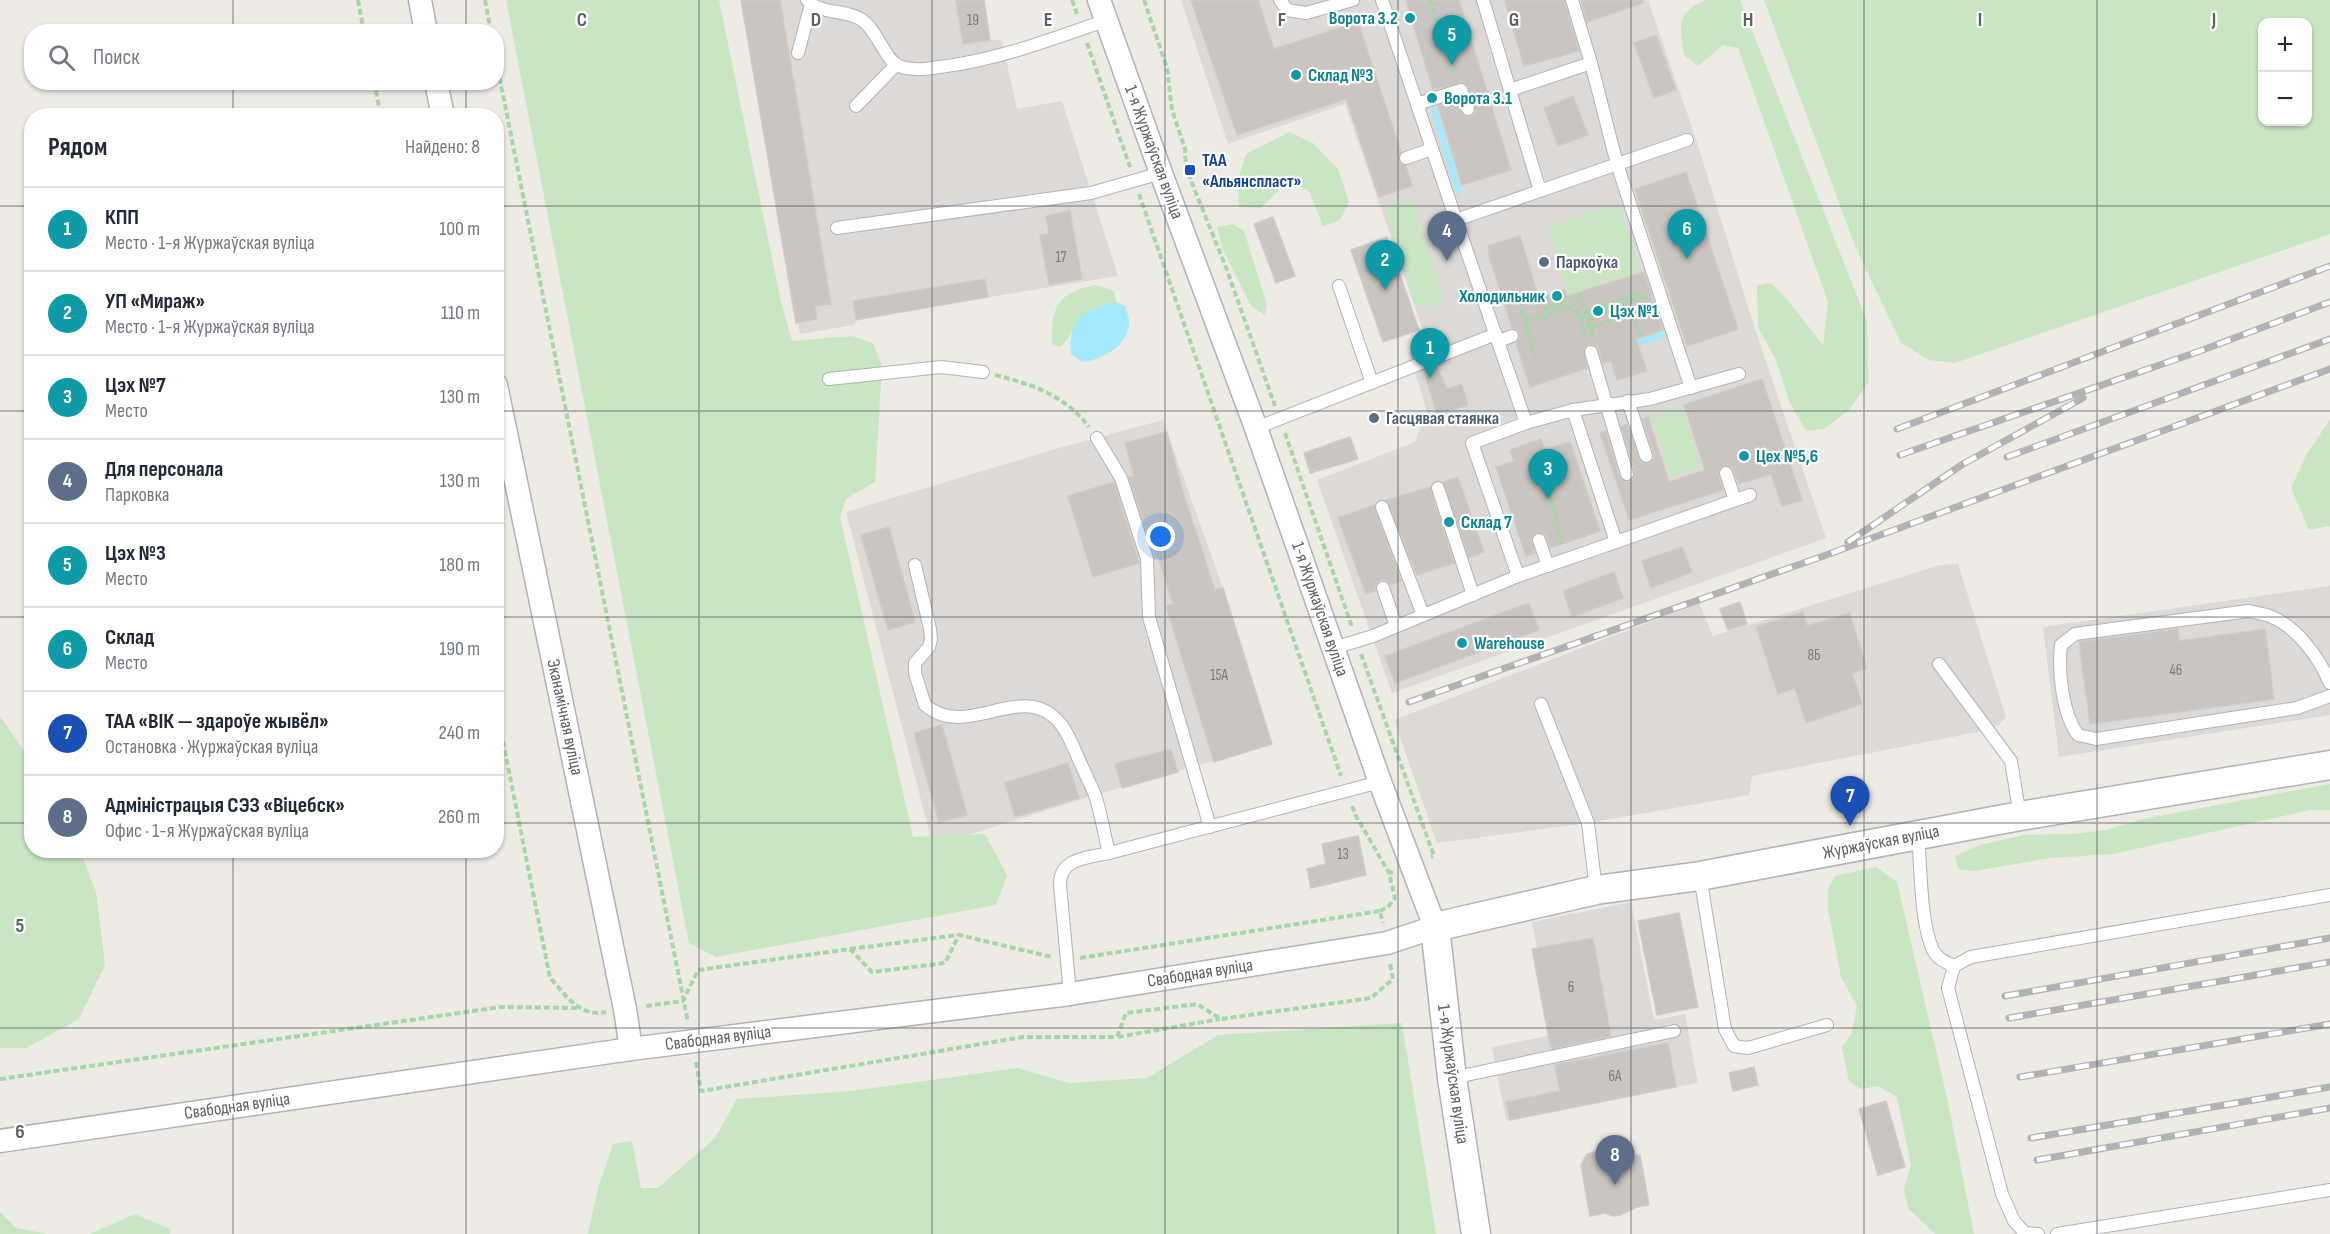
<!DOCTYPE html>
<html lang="ru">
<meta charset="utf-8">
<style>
:root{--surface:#fff;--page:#f6f6f7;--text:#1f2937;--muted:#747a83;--line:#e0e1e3;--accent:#1a73e8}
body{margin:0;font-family:"Sofia Sans Condensed",sans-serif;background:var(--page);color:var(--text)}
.controls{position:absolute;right:18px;top:18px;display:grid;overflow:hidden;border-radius:12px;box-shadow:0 2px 4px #0004}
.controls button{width:54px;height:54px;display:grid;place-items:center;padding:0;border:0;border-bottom:2px solid var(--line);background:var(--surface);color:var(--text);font:30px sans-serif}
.you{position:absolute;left:1161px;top:537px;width:21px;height:21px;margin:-15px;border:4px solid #fff;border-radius:50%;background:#1a73e8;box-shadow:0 0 0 9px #1a73e833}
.badge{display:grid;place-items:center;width:39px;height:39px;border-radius:50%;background:var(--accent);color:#fff;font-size:20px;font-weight:700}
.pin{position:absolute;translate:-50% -50px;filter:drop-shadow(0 2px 3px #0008)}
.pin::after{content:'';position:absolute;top:32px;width:21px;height:18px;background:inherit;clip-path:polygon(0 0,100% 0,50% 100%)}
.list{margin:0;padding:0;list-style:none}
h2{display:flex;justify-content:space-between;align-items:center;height:78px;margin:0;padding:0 24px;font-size:26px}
h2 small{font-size:20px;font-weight:400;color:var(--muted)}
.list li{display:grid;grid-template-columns:39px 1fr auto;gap:18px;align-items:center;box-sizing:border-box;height:84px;padding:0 24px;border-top:2px solid var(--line)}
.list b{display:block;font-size:22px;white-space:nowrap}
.list p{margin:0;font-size:20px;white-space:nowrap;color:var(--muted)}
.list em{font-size:20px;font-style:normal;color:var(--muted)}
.icon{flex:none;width:33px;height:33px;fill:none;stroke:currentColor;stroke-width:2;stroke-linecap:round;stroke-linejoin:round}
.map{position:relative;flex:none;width:2330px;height:1234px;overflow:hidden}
.search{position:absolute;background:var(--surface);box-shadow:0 2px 4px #0004;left:24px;top:24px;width:480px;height:66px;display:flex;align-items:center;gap:15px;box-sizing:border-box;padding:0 21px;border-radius:24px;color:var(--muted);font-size:22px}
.panel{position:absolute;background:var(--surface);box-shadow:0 2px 4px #0004;left:24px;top:108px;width:480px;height:750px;border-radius:24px}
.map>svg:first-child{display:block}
</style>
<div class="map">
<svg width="2330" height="1234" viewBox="0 0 2330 1234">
<rect width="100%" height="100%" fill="#eeeae4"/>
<g fill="#ddd9d6">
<path d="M741,0H984L990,39L1002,41L1017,109L1062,101L1118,276L856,319L855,325L800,334Z"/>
<path d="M1181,0H1648L1695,136L1754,326L1826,538L1392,693L1317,480L1415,442L1427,412L1409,352L1428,345L1345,104L1228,144Z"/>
<path d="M1163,420L1223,588L1272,744L1095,795L933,846L846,512L1059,448Z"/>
<path d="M1958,564L2006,717L1999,725L1988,730L1752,776L1749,795L1588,823L1437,843L1394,720L1699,603L1713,636L1940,565Z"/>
<path d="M2330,586V715L2059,757L2043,627Z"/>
<path d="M1631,902L1654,1020L1685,1014L1698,1083L1506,1120L1492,1047L1548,1036L1532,949L1537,948L1532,922Z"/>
</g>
<g fill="#c8e6c1" fill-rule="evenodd">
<path d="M506,0H719L781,302L792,341L852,336L873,343L882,366L875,482L846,499L840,517L913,837L985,834L1007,875L996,905L716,957L689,943Z"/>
<path d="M1706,0H1740L1867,321L1868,382L1850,409L1824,429L1806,431L1789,401L1776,360L1758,327L1757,285L1771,283L1786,298L1823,345L1828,302L1738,48L1723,45L1698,66L1684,55C1680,26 1675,13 1706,0Z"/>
<path d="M1764,0H2330V234L1955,363L1929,360L1901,343L1855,246ZM2262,22H2308V122H2262Z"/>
<path d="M1289,132L1313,143L1338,169L1349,202L1340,220L1323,226L1309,191L1288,181L1261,208L1239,207L1238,179L1246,154Z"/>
<path d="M1411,199L1444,299L1417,309L1385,207Z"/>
<path d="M1619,204L1640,271L1569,294L1548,227Z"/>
<path d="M1233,224L1244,231L1267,305L1265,315L1251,306L1222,247L1217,227Z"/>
<path d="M1095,285L1114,291L1116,302C1099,306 1084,311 1074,327C1068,336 1071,339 1060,347L1052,344C1051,307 1057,293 1095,285Z"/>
<path d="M1681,406L1701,467L1671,477L1651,416Z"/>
<path d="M2330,420V526L2309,530L2291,488L2308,452Z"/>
<path d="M0,716L31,761L32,850L80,851L96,892L105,965L79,1019L26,1048H0Z"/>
<path d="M2330,784V810H2310L2113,854L2050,858L1975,871L1958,869L1955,856L1980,845L2024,835L2073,834L2106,830L2143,819Z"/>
<path d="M1876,867L1897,882L1947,1098L1974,1234H1935L1908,1208L1904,1189L1911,1165L1897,1097L1878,1086L1861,1089L1849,1081L1842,1048L1852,1032L1857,1006L1841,977L1828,909V889L1835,876Z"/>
<path d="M1402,1023L1436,1234H588L598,1188L613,1144L632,1141L641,1188H658L715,1138L737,1099L852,1091L1018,1068L1069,1083L1147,1078L1218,1035Z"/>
<path d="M0,1212L16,1228L48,1234H0Z"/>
<path d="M135,1214L170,1229V1234H90Z"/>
</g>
<path fill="#a4e9fe" d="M1116,302L1125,306C1126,311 1129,316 1129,321C1130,345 1102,360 1082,362L1071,354C1067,319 1086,309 1116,302Z"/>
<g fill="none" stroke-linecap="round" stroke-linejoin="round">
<g stroke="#a4e9fe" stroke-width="6">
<path d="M1433,106L1459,191"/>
<path d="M1631,345L1662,335"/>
</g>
</g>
<g fill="#cac5c1" stroke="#d3cac2" stroke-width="1.5">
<path d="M741,0H780L831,304L815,306L817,319L796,323Z"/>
<path d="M956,0H984L990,40L963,44Z"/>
<path d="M1191,0H1258L1274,49L1358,22L1401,152L1398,160L1401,165L1406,166L1412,186L1379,197L1346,99L1237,135Z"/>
<path d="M1406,0H1459L1511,170L1462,185L1438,106L1456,100L1461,112L1467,117L1475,114L1476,106L1468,87L1463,82L1433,90Z"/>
<path d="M1505,0H1564L1579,51L1524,66Z"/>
<path d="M1581,0H1643V3L1587,22Z"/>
<path d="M1656,35L1676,90L1654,98L1634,43Z"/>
<path d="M1573,96L1588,135L1558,146L1544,108Z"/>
<path d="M1686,172L1738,329L1687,346L1635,189Z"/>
<path d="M1070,211L1082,279L1049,285L1040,235L1049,234L1046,216Z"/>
<path d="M1273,217L1295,276L1276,283L1254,224Z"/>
<path d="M1520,236L1539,299L1565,290L1567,296L1644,272L1663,330L1636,339L1647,371L1617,380L1611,361L1603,363L1597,346L1589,344L1583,351L1587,368L1530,387L1516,343L1520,334L1517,329L1512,328L1488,253H1490L1488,246Z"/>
<path d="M1387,237L1419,330L1383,342L1351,250Z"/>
<path d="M985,279L988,297L856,320L853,301Z"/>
<path d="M1437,366L1447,389L1462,384L1468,405L1437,415L1424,371Z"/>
<path d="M1762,379L1802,500L1782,506L1771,474L1739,484L1732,467L1724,465L1718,472L1723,490L1629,520L1600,433L1606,431L1619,476L1625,482L1633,480L1635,472L1621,426L1627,424L1640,462L1649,464L1654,458V454L1643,419L1648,417L1669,482L1705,470L1684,405Z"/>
<path d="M1167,432L1182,489L1215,590L1223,588L1272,744L1214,762L1166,606L1173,604L1158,557L1155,558L1129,477L1134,476L1125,443Z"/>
<path d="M1350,437L1358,459L1310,473L1304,453Z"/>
<path d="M1541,439L1545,450L1570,442L1600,531L1550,548L1545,534L1537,532L1531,539L1535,553L1526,556L1496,467L1514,461L1510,450Z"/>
<path d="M1458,477L1484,552L1469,558L1443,482Z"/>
<path d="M1114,482L1139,563L1093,577L1068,496Z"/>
<path d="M1430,487L1454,563L1417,575L1386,500Z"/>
<path d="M1374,505L1401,581L1391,585L1385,580H1380L1375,586V591L1366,594L1338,518Z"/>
<path d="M889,527L915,622L888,630L861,535Z"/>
<path d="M1682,547L1692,572L1651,588L1642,561Z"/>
<path d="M1614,572L1623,598L1572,617L1563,591Z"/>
<path d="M1740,602L1747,624L1728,630L1720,609Z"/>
<path d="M1529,603L1539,630L1395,683L1385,656Z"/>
<path d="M1803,612L1807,626L1849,613L1867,668L1852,673L1862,704L1806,723L1795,688L1778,694L1756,627Z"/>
<path d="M2177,629L2179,641L2265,629L2274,699L2090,724L2079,642Z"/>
<path d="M942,725L967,815L939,822L914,733Z"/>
<path d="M1171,749L1178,772L1122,788L1115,764Z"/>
<path d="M1068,763L1079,798L1015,817L1005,783Z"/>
<path d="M1358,836L1366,875L1311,888L1307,869L1326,864L1322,844Z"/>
<path d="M1679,913L1698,1007L1657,1015L1638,921Z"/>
<path d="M1593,938L1611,1036L1551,1049L1532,949Z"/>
<path d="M1668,1043L1676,1087L1510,1120L1506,1102L1560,1091L1555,1065Z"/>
<path d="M1754,1067L1758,1085L1733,1091L1729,1073Z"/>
<path d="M1886,1101L1905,1167L1878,1175L1859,1109Z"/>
<path d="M1603,1150L1614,1159L1640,1155L1649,1205L1637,1207L1620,1215L1613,1216L1605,1213L1590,1216L1581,1165L1587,1154Z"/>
</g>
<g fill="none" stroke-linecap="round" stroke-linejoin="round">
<defs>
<g id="service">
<path d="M807,0C821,15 846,9 862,20C878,31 884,59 899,66C912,71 927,69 940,67C998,60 1052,39 1107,20"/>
<path d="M1280,0L1287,10L1306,13L1353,0"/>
<path d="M1382,0L1456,220"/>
<path d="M1483,0L1540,191"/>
<path d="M1572,0L1591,63"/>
<path d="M798,53L811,4"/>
<path d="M1510,90L1591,63L1617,164L1691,388"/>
<path d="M1417,104L1461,90L1468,109"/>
<path d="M856,106L896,65"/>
<path d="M1406,158L1432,149"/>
<path d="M837,228L1091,193L1161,173"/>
<path d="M1339,286L1372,383"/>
<path d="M1499,341L1512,336"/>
<path d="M1591,352L1627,474"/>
<path d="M829,379L941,367L983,372"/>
<path d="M1628,401L1646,456"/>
<path d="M1526,423L1456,220L1687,140"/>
<path d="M1256,428L1496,334"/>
<path d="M1097,438L1121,478L1147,559L1149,617L1210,827"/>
<path d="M1726,473L1735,500"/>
<path d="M1438,488L1473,595"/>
<path d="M1382,507L1423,615"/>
<path d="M1539,540L1548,566"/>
<path d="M1616,542L1750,495"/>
<path d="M915,565L930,629L931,639L929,647L915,663V673L925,705C967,741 1021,680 1058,721C1067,730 1071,742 1076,753C1082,767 1089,781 1095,795C1101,813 1104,834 1109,853L1380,782"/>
<path d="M1518,576L1472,443L1526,423L1573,410L1650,399L1739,374"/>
<path d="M1383,588L1396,626"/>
<path d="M1334,648L1373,636L1518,576L1616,542L1573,410"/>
<path d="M1939,664L2011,761L2020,816"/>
<path d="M2330,683C2319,658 2298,628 2272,617C2265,614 2257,613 2249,611L2075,634L2061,645C2058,671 2062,713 2078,735L2096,739L2297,708L2330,696"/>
<path d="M1541,704L1588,823L1596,890"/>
<path d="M1918,835C1921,865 1920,923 1933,950C1937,959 1946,962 1954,966"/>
<path d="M1700,876L1725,1029L1734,1046L1748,1048L1827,1025"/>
<path d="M1070,994L1060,885C1059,858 1088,858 1109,853"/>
<path d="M1452,1078L1674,1031"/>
<path d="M2038,1234L2025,1233L2014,1221L2002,1194L1948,988L1954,966L1971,957L2330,895"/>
<path d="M2057,1234L2330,1190"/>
</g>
<g id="minor">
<path d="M420,0L426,32"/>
<path d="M436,82L443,116"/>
<path d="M496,385L625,1009L631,1049"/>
<path d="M0,1141L631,1049L1070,994L1387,943L1435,927L1380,782L1256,428L1161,173L1099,0"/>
</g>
<path id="tertiary" d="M1476,1234L1452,1078L1435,927L1596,890L1700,876L2020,816L2330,765"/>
</defs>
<use href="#service" stroke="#afb3b6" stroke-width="14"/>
<use href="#minor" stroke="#afb3b6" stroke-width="25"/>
<use href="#tertiary" stroke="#afb3b6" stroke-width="31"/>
<g stroke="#a4d7a7" stroke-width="4" stroke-dasharray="6 3" stroke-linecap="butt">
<path d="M358,0L364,32"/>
<path d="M485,0L491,32"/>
<path d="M1072,0L1077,14"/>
<path d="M1144,0L1167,68L1172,110L1185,149L1186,168L1227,270L1275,406"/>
<path d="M1430,0L1456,76"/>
<path d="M1087,43L1130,167"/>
<path d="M496,60L688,1022"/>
<path d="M374,82L381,116"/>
<path d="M1139,194L1341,776"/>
<path d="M1579,293L1585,312L1643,292"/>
<path d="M1519,300L1536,356"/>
<path d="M1543,309L1571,300"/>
<path d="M1580,318L1645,296"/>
<path d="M1547,319L1545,315L1569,307L1578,313L1586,337"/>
<path d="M1526,321L1545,315"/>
<path d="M1590,328L1615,319"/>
<path d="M1593,336L1587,320L1630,305L1640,336"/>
<path d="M995,375C1032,384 1066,396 1089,427"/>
<path d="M1285,433L1352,627"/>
<path d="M1536,456L1550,496L1562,544"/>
<path d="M1361,654L1434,856L1431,857"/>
<path d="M496,706L550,978C566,995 580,1018 606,1012"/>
<path d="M1352,806L1356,816L1389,873"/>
<path d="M1380,911L1388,907L1395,898L1389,873L1393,872"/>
<path d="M850,949L958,935"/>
<path d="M1080,958L1380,911L1383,923"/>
<path d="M646,1006L683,1001L698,970L850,949L872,972L945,963L959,935L1052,957"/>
<path d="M1118,1037L1220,1019"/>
<path d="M696,1062L701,1091L1023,1037H1117L1126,1013L1197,1004L1221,1019L1371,998L1393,979L1390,963"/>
<path d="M0,1079L501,1007L577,1008"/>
</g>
<use href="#service" stroke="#fff" stroke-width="12"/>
<use href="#minor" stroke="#fff" stroke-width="22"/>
<use href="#tertiary" stroke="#fff" stroke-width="28"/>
<defs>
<g id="rail">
<path d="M1897,429L2330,266"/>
<path d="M1900,455L2200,351L2330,302"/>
<path d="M2007,457L2330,339"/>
<path d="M1848,542L1963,464L2083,398"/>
<path d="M1409,702L1829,554L2330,369"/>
<path d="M2005,996L2330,938"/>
<path d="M2009,1018L2330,962"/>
<path d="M2020,1077L2330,1024"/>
<path d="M2031,1138L2330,1087"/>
<path d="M2037,1160L2330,1108"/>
</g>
</defs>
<use href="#rail" stroke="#b1b2b2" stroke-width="7"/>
<use href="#rail" stroke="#fff" stroke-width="4.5" stroke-dasharray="14" stroke-linecap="butt"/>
</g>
<path fill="none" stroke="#5c6164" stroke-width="1.5" stroke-opacity="0.55" d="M233,0V32M466,0V32M699,0V1234M932,0V1234M1165,0V1234M1398,0V1234M1631,0V1234M1864,0V1234M2097,0V1234M233,82V116M466,82V116M0,206H32M496,206H2330M0,411H32M496,411H2330M0,617H32M496,617H2330M0,823H32M496,823H2330M233,850V1234M466,850V1234M0,1028H2330"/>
<g fill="#0f9aa8" stroke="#fff" stroke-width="2">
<circle cx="1410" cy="18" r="6"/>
<circle cx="1296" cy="75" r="6"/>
<circle cx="1432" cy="98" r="6"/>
<circle cx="1557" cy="296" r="6"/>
<circle cx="1598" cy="311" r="6"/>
<circle cx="1744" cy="456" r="6"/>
<circle cx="1449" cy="522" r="6"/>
<circle cx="1462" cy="643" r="6"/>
</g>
<rect fill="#1a4fb4" stroke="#fff" stroke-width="2" x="1184" y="164" width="12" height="12" rx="3"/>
<g fill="#5c6f8a" stroke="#fff" stroke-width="2">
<circle cx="1544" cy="262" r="6"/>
<circle cx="1374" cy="418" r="6"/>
</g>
<g text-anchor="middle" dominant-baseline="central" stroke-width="4.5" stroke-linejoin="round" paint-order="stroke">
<g font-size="15" fill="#787a7b">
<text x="973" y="20">19</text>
<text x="1061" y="257">17</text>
<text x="1814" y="655">8Б</text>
<text x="2176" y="670">46</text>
<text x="1219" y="675">15А</text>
<text x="1343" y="854">13</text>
<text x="1571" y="987">6</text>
<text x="1615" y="1076">6А</text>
</g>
<g font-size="18" font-weight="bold" fill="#0d838f" stroke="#fff" text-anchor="start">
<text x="1398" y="18" text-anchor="end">Ворота 3.2</text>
<text x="1308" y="75">Склад №3</text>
<text x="1444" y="98">Ворота 3.1</text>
<text x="1545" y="296" text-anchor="end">Холодильник</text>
<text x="1610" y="311">Цэх №1</text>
<text x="1756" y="456">Цех №5,6</text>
<text x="1461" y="522">Склад 7</text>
<text x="1474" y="643">Warehouse</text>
</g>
<g font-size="18" fill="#5c6164" stroke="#fff">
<text transform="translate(1154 152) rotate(70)">1-я Журжаўская вуліца</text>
<text transform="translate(1320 609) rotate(71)">1-я Журжаўская вуліца</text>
<text transform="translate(565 717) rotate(78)">Эканамічная вуліца</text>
<text transform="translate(1881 842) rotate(-11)">Журжаўская вуліца</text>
<text transform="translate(1200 973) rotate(-9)">Свабодная вуліца</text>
<text transform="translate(718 1038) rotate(-7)">Свабодная вуліца</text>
<text transform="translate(1453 1074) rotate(82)">1-я Журжаўская вуліца</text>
<text transform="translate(237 1106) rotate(-8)">Свабодная вуліца</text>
</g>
<g font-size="18" font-weight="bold" fill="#164399" stroke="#fff" text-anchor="start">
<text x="1202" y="160">ТАА<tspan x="1202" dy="21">«Альянспласт»</tspan></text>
</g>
<g font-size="18" font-weight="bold" fill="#4e5e75" stroke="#fff" text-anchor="start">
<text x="1556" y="262">Паркоўка</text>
<text x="1386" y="418">Гасцявая стаянка</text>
</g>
</g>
<g font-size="20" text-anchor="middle" font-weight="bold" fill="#5c6164" stroke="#fff" stroke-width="4.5" stroke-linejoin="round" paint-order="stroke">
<text x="582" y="26">C</text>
<text x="816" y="26">D</text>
<text x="1048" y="26">E</text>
<text x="1282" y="26">F</text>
<text x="1514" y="26">G</text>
<text x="1748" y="26">H</text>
<text x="1980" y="26">I</text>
<text x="2214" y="26">J</text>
<text x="20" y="932">5</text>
<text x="20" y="1138">6</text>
</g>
</svg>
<div class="controls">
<button>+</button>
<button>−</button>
</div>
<div class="you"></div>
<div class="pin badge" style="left:1430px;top:378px;background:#0f9aa8">1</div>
<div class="pin badge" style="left:1385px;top:290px;background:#0f9aa8">2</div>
<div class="pin badge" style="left:1548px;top:499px;background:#0f9aa8">3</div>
<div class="pin badge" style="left:1447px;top:261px;background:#5c6f8a">4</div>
<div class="pin badge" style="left:1452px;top:65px;background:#0f9aa8">5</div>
<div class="pin badge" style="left:1687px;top:259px;background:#0f9aa8">6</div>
<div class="pin badge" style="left:1850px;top:826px;background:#1a4fb4">7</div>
<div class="pin badge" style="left:1615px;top:1185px;background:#5c6f8a">8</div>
<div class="search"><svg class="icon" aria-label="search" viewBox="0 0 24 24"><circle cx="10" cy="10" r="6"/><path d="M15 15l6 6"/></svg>Поиск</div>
<section class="panel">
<h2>Рядом<small>Найдено: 8</small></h2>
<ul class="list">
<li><span class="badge" style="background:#0f9aa8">1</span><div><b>КПП</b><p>Место · 1-я Журжаўская вуліца</p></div><em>100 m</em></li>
<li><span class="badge" style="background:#0f9aa8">2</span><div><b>УП «Мираж»</b><p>Место · 1-я Журжаўская вуліца</p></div><em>110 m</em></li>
<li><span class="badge" style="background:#0f9aa8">3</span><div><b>Цэх №7</b><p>Место</p></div><em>130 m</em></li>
<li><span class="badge" style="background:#5c6f8a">4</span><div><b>Для персонала</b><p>Парковка</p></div><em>130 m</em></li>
<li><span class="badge" style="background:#0f9aa8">5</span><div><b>Цэх №3</b><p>Место</p></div><em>180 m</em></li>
<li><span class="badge" style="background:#0f9aa8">6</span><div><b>Склад</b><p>Место</p></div><em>190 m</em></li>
<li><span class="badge" style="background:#1a4fb4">7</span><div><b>ТАА «ВІК — здароўе жывёл»</b><p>Остановка · Журжаўская вуліца</p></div><em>240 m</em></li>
<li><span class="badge" style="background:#5c6f8a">8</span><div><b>Адміністрацыя СЭЗ «Віцебск»</b><p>Офис · 1-я Журжаўская вуліца</p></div><em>260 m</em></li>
</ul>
</section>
</div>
